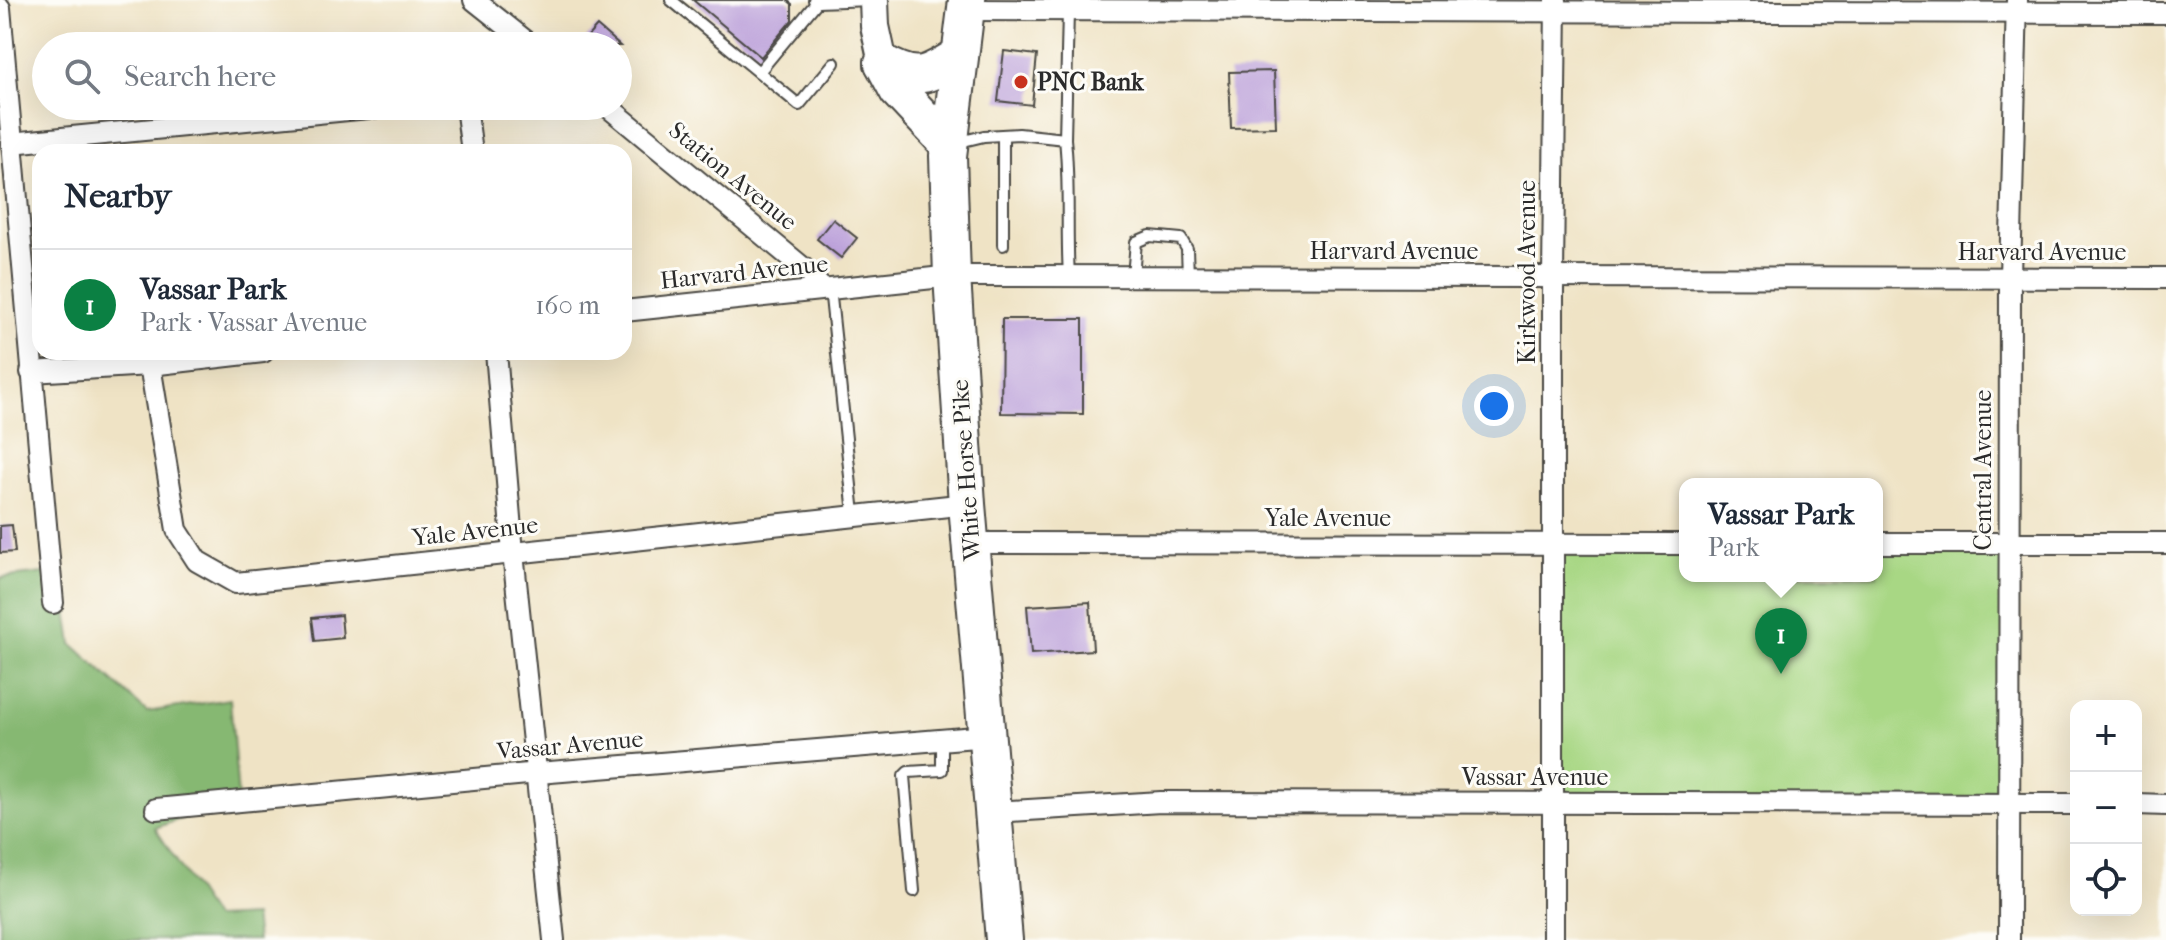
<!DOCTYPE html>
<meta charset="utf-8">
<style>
:root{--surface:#fff;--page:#f2f2f3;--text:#1f2937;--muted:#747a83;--line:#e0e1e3;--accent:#0b8043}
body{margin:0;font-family:"IM FELL French Canon",serif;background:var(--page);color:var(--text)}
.controls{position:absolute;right:24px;bottom:24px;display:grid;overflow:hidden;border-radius:16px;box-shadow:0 8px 32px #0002}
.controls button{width:72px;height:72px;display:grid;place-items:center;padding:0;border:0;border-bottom:2px solid var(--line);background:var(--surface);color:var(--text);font:40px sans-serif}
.you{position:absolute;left:1494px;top:406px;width:28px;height:28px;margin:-20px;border:6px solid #fff;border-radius:50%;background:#1a73e8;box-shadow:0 0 0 12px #1a73e833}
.badge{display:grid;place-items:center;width:52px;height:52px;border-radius:50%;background:var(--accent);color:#fff;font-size:26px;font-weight:700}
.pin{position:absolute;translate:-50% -66px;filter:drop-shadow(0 2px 4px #0008)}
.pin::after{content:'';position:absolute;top:42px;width:28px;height:24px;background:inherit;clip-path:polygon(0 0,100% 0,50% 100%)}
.popup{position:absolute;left:1679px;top:478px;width:204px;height:104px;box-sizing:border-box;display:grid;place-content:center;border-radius:16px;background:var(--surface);filter:drop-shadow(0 2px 6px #0005);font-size:26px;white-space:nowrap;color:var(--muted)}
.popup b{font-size:30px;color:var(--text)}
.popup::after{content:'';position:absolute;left:50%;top:100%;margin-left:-16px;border:16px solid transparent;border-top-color:var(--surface)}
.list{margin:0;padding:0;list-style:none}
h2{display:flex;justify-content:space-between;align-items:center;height:104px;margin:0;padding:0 32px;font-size:34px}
h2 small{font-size:26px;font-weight:400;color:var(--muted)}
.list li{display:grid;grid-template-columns:52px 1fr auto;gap:24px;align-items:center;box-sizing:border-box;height:112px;padding:0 32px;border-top:2px solid var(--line)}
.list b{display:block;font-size:30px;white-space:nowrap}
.list p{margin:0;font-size:26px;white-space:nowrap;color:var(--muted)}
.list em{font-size:26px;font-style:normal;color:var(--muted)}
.icon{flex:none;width:44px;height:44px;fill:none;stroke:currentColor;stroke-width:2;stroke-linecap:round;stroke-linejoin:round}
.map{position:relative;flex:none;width:2166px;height:940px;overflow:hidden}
.search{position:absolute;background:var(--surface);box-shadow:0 8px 32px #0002;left:32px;top:32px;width:600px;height:88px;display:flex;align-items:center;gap:20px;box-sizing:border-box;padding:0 28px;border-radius:44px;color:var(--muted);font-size:30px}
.panel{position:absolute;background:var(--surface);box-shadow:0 8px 32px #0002;left:32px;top:144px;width:600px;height:216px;border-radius:24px}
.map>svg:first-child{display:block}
</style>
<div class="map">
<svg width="2166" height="940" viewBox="0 0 2166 940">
<rect width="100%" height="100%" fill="#fdfcf7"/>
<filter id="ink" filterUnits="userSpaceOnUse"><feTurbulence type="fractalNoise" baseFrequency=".0125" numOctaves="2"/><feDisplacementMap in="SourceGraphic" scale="16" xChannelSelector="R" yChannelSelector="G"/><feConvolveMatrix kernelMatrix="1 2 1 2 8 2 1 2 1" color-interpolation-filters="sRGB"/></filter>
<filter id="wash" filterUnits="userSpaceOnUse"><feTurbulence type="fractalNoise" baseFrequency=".006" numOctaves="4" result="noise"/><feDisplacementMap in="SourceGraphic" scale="32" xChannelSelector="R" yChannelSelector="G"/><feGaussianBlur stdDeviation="1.8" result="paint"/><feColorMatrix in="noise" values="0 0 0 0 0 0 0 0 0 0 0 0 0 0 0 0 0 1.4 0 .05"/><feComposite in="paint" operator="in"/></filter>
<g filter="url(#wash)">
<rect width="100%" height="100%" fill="#efe3c5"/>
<path fill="#a8d784" stroke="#6a8158" stroke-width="2" d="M1877,543H2008L2010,804L1553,803L1552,545L1685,544V576H1877Z"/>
<path fill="#86b872" stroke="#58724e" stroke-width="2" d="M61,571L72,644L147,712L230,699L238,798L155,828L214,918L254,916L257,940H0V578Z"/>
<g id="blocks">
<g fill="#bca1da">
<path d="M693,0H787L792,4V20L761,57Z"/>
<path d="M597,26L620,46H579Z"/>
<path d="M1004,51L1037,55L1032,105L998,101Z"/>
<path d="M1274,71L1276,127L1231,128L1229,72Z"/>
<path d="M833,219L857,238L841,258L817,239Z"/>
<path d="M1002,319H1083V414L1001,413Z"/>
<path d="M12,525L15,552L0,553V526Z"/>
<path d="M1090,602L1093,650L1031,654L1027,606Z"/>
<path d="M341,615L343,638L315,641L312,618Z"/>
</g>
</g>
</g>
<g filter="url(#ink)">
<use href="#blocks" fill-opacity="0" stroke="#484742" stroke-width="2"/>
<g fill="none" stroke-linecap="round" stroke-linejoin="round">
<defs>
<g id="lane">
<path d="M671,0L799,105L834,63"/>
<path d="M814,0L817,2L871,0"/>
<path d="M759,72L817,2"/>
<path d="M1065,139L1068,11"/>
<path d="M955,143L984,136L1019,134L1065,139C1070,185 1066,230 1069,276"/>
<path d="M1003,245V135"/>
<path d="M1133,276L1136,242L1150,236L1181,239L1187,249L1188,276"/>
<path d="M830,288L854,514"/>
<path d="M914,891L904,776L908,772L942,770V740"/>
</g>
<g id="street">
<path d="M474,0L532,46"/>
<path d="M0,8L53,603"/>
<path d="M966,10L2166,13"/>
<path d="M466,106L472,152"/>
<path d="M607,106L807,271L822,289"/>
<path d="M11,143L389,106"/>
<path d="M624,311L952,276L2166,278"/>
<path d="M496,352L513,553L554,940"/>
<path d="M150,365L177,530L197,561L236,583L967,504"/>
<path d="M31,372L150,365L263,352"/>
<path d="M971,543L1685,544"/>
<path d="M1877,543H2166"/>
<path d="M2136,804L2166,805"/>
<path d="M156,809L538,773L988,736"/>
<path d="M993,812L1161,802L2076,804"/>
<path d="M1553,940V277L1556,0"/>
<path d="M2009,940L2010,277L2017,0"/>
</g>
<path id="secondary" d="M874,0L875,26L883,63"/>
<g id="highway">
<path d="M967,0L948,156L952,276L967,504L1004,940"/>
<path d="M883,63L898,91L949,145"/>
<path d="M883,63C919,83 928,75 960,55"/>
</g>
</defs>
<use href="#lane" stroke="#484742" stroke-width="14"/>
<use href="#street" stroke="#484742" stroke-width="24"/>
<use href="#secondary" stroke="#484742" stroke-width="32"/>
<use href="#highway" stroke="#484742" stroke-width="40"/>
<use href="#lane" stroke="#fff" stroke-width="10"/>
<use href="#street" stroke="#fff" stroke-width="20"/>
<use href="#secondary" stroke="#fff" stroke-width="28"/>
<use href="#highway" stroke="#fff" stroke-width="36"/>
</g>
</g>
<circle fill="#c8321e" stroke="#fdfcf7" stroke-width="3" cx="1021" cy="82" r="8"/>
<g text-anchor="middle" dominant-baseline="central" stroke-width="6" stroke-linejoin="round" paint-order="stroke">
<g font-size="24" font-weight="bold" fill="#2b2b2b" stroke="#fdfcf7" text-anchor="start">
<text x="1037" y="82">PNC Bank</text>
</g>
<g font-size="24" fill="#2b2b2b" stroke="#fdfcf7">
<text transform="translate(733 176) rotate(39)">Station Avenue</text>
<text x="1394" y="251">Harvard Avenue</text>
<text x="2042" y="252">Harvard Avenue</text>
<text transform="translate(744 272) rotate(-6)">Harvard Avenue</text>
<text transform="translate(1527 272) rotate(-90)">Kirkwood Avenue</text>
<text transform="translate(966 470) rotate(-94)">White Horse Pike</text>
<text transform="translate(1983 470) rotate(-90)">Central Avenue</text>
<text x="1328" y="518">Yale Avenue</text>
<text transform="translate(475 531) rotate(-6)">Yale Avenue</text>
<text transform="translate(570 745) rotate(-5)">Vassar Avenue</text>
<text x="1535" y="777">Vassar Avenue</text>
</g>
</g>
</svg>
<div class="controls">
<button>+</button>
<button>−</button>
<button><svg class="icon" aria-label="locate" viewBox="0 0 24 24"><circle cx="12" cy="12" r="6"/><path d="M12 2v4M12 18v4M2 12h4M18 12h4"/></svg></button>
</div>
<div class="you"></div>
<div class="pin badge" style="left:1781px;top:674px">1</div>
<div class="popup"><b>Vassar Park</b>Park</div>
<div class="search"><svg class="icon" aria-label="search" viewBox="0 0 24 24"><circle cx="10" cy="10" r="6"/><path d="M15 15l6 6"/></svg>Search here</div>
<section class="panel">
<h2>Nearby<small></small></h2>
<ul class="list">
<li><span class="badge">1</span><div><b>Vassar Park</b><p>Park · Vassar Avenue</p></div><em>160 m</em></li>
</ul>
</section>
</div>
